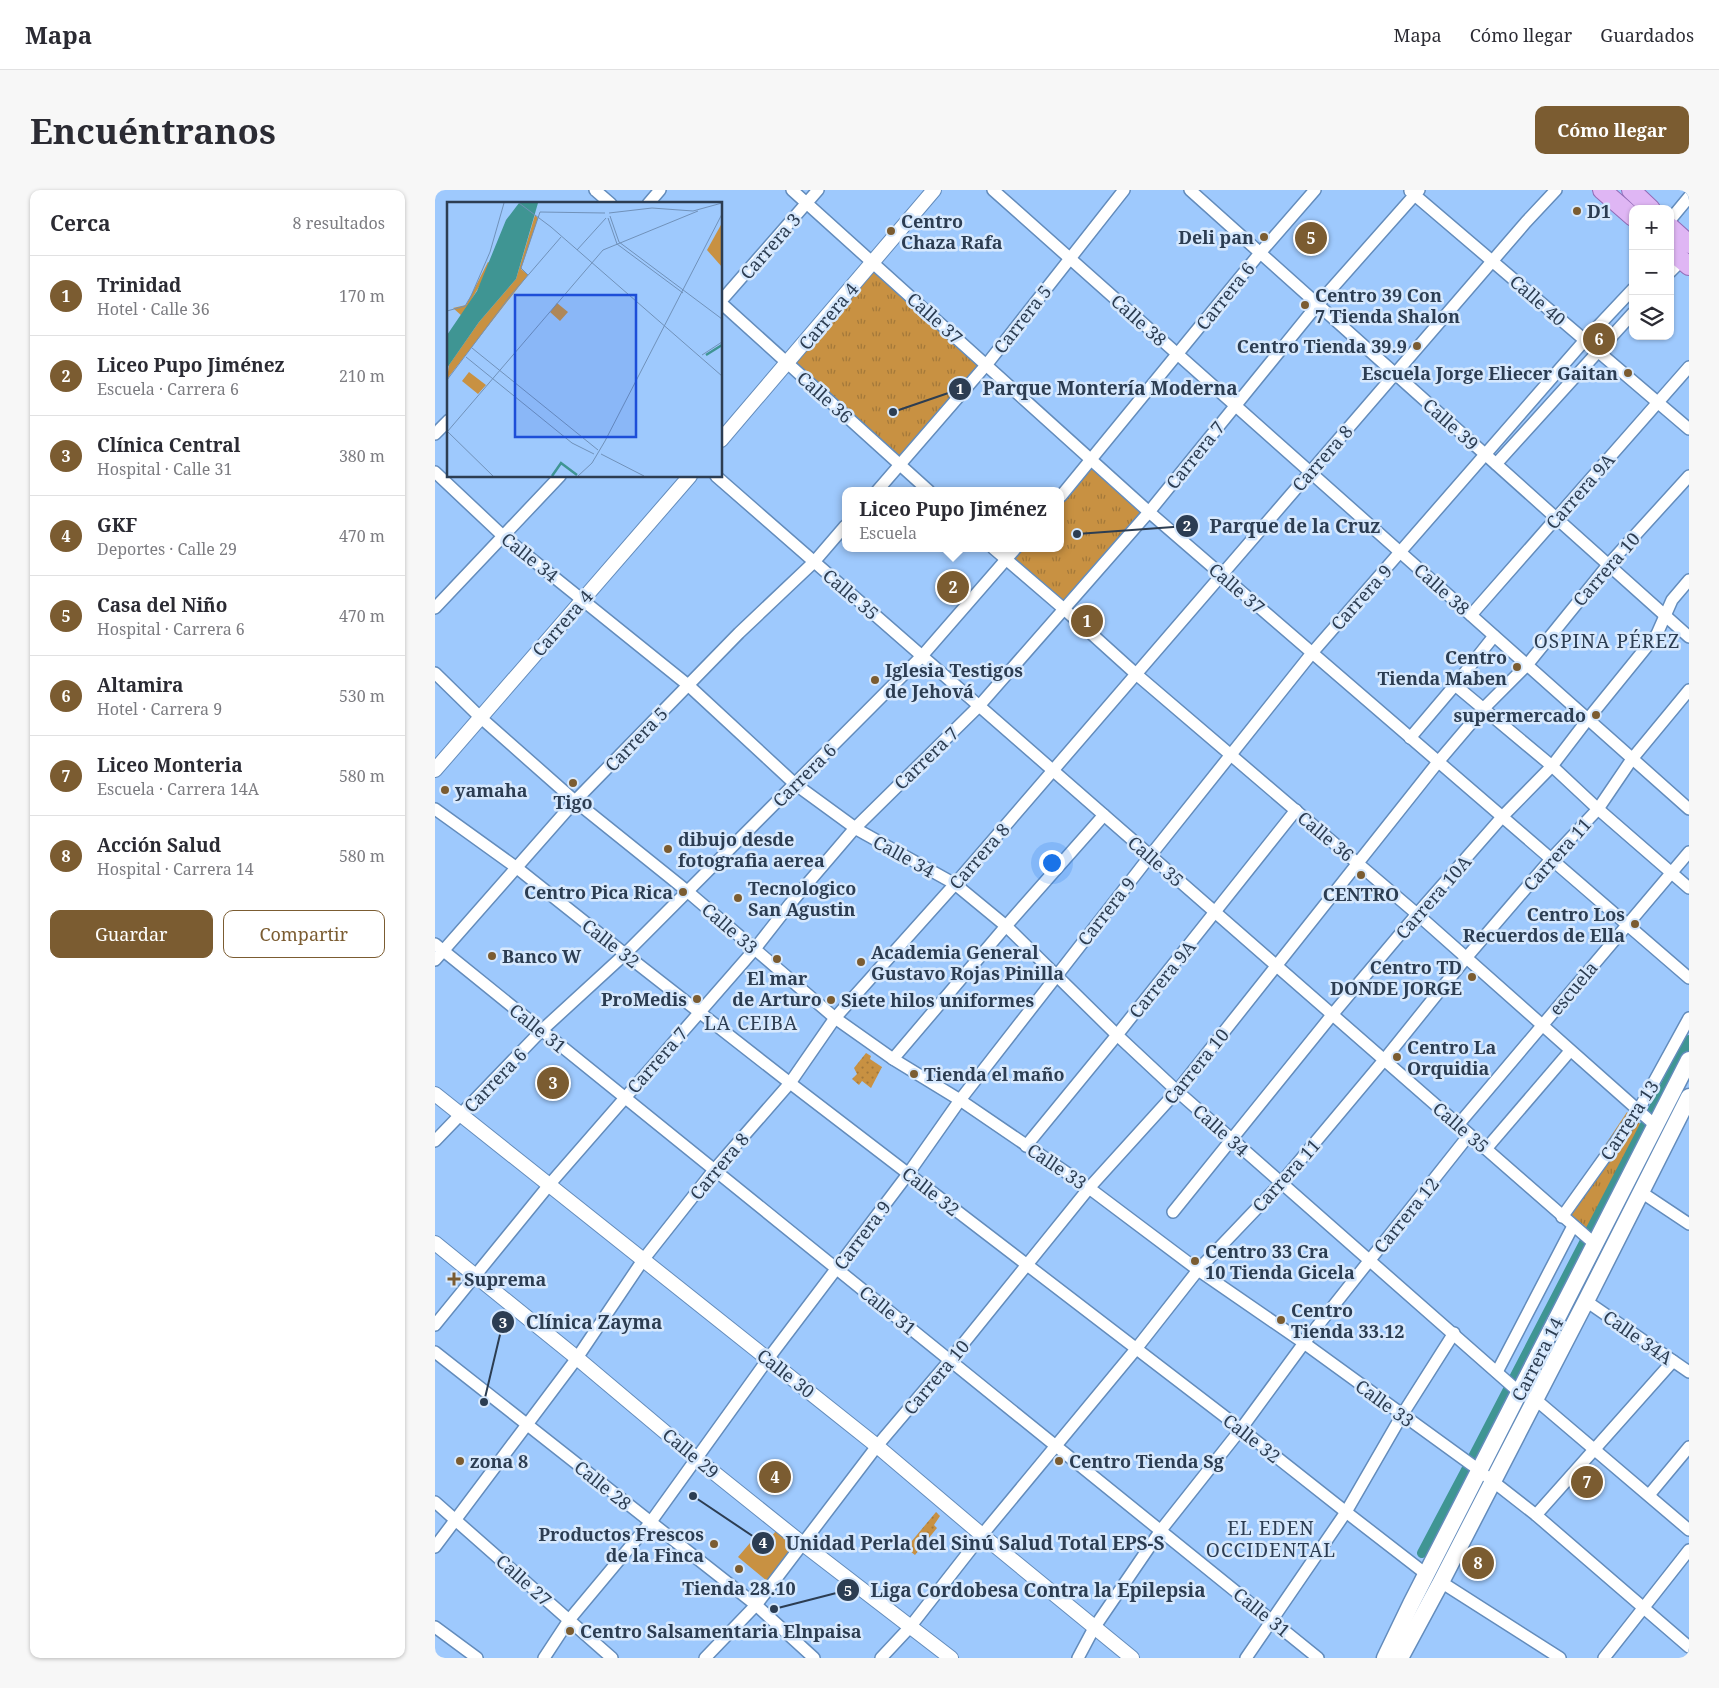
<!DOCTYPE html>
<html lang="es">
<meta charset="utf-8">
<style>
:root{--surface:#fff;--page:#f7f7f7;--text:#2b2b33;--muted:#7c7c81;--line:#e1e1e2;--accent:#7b5c31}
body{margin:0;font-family:"Noto Serif",serif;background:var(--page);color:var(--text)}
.controls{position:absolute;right:15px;top:15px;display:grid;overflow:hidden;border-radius:10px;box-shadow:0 1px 4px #0004}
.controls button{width:45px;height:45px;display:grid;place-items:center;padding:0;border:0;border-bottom:1px solid var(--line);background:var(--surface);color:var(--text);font:25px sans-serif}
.you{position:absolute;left:616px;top:672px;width:18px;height:18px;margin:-12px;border:4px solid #fff;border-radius:50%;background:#1a73e8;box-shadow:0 0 0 8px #1a73e833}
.badge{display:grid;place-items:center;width:32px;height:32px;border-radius:50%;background:var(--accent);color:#fff;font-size:16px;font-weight:700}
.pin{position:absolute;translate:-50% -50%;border:2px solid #fff;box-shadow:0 1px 5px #0006}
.popup{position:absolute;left:407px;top:297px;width:222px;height:65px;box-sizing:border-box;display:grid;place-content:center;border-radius:10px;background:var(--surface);filter:drop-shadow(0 1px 4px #0005);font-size:16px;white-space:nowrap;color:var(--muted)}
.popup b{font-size:19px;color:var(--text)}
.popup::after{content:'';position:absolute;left:50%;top:100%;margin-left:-10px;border:10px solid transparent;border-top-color:var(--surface)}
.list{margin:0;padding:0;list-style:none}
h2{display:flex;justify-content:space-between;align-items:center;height:65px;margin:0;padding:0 20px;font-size:21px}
h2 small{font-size:16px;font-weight:400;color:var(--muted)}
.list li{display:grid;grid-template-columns:32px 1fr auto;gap:15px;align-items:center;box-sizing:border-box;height:80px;padding:0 20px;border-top:1px solid var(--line)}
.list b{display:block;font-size:19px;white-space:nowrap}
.list p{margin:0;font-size:16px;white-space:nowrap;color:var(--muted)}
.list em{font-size:16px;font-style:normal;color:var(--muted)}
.actions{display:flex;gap:10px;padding:15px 20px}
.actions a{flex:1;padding:11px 0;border:1px solid var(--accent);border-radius:10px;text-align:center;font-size:18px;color:var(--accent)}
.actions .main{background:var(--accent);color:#fff}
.icon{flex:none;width:28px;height:28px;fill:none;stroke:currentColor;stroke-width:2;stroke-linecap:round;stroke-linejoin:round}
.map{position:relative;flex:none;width:1254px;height:1468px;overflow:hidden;border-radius:10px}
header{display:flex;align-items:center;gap:30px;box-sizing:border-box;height:70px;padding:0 25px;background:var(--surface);border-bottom:1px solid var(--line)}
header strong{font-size:24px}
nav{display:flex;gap:28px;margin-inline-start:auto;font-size:18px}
.intro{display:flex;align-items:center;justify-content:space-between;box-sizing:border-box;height:120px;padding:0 30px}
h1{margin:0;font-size:35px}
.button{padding:12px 22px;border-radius:10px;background:var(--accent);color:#fff;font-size:18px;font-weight:700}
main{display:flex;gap:30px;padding:0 30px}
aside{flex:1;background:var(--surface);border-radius:10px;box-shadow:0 1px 4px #0004}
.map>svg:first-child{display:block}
</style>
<header>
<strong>Mapa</strong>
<nav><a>Mapa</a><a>Cómo llegar</a><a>Guardados</a></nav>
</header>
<div class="intro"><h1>Encuéntranos</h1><a class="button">Cómo llegar</a></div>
<main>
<aside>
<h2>Cerca<small>8 resultados</small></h2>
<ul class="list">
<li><span class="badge">1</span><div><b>Trinidad</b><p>Hotel · Calle 36</p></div><em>170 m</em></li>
<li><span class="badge">2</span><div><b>Liceo Pupo Jiménez</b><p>Escuela · Carrera 6</p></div><em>210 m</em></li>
<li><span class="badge">3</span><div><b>Clínica Central</b><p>Hospital · Calle 31</p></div><em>380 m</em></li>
<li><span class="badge">4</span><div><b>GKF</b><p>Deportes · Calle 29</p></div><em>470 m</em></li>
<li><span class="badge">5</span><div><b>Casa del Niño</b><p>Hospital · Carrera 6</p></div><em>470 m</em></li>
<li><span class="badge">6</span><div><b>Altamira</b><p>Hotel · Carrera 9</p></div><em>530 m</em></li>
<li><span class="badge">7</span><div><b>Liceo Monteria</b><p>Escuela · Carrera 14A</p></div><em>580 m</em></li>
<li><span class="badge">8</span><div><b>Acción Salud</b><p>Hospital · Carrera 14</p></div><em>580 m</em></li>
</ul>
<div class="actions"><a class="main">Guardar</a><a>Compartir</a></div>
</aside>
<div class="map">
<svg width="1254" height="1468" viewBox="0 0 1254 1468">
<defs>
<pattern id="grass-dots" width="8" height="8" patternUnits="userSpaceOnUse" patternTransform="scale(1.25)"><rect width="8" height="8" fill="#c89142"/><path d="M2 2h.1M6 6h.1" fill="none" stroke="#a3783a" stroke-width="1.8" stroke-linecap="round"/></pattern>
<pattern id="park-tufts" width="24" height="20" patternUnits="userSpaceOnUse" patternTransform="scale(1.25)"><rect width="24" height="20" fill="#c89142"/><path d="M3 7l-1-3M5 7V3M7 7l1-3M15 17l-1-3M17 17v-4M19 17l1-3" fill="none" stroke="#a3783a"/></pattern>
</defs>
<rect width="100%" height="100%" fill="#9ec9fd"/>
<g fill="url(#grass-dots)">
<path d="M431,863L436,866L435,869L447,877L436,898L427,891L424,895L417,889L422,884L419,878Z"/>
<path d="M501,1322L505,1326L499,1335L502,1338L480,1365L471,1358Z"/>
</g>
<g fill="url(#park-tufts)">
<path d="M439,80L545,174L464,270L358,171Z"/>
<path d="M656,273L711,321L630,414L574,367L581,358H626V307Z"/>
<path d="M1192,922L1212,940L1158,1043L1128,1018Z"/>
</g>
<path fill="#c89142" d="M341,1341L360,1357L332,1391L303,1367L321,1346L331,1353Z"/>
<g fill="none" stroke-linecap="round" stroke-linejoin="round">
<path stroke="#3f9593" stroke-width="10" d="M987,1363L1041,1261L1254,850"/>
<defs>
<g id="minor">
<path d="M160,0L176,14"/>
<path d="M357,0L714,322L1254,788"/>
<path d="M558,0L1254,619"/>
<path d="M755,0L1254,447"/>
<path d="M975,1L1254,239"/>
<path d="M213,14L225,0"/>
<path d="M1235,30L1254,7"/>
<path d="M1235,82L1247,70"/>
<path d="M286,111L383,0"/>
<path d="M286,113L494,301"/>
<path d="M0,244L14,230"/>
<path d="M1061,274L1198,123"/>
<path d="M0,282L68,346L253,495L360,594L423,640L520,694L571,736L682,845L742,901L1084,1202"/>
<path d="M281,286L1161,1055"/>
<path d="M442,301L552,174L689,0"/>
<path d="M626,306L825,63L880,0"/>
<path d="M558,358L629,419L701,484L982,724L1221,936"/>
<path d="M0,418L125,286"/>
<path d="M1036,425L1254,177"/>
<path d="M0,483L45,527L140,611L252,701L400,828L458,869L525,910L654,998L763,1080L869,1153L1037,1275L1101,1325L1254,1457"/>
<path d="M1020,495L1117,576L1163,619L1254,698"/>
<path d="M975,548L1020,495L1059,446"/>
<path d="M0,619L82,678L190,764L355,893L806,1239L911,1322L991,1384"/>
<path d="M0,754L883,1468"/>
<path d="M0,770L140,611L304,443L379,372L410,336"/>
<path d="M458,869L571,736L669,625"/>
<path d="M1023,935L1254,662"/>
<path d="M0,951L106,841L190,764L487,466L581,358"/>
<path d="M591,956L682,845L861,620"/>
<path d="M1051,959L1135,861"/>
<path d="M1206,1002L1254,1034"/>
<path d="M738,1022L897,825L982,724L1067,627L1117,576L1153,529L1222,444L1237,410L1254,390"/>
<path d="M1127,1027L1203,921L1254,828"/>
<path d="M1151,1111L1254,1182"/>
<path d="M0,1135L114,995L319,760L355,714L420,638L544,516L714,322L883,114L984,0"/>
<path d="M0,1162L321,1415L379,1468"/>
<path d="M1062,1182L1138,1036"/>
<path d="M1100,1209L1254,1340"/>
<path d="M1214,1305L1254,1257"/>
<path d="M0,1312L177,1468"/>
<path d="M1101,1325L1238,1171"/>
<path d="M0,1357L142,1168L208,1070L279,980L355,893L400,828L520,694L1091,32L1121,0"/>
<path d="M1006,1392L1125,1468"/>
<path d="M0,1437L42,1468"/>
<path d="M109,1468L134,1430L215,1333L333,1169L473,984L525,910L715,666L877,463L1150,150L1198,99"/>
<path d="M270,1468L321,1415L442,1256L515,1170L654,998L742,901L1003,572L1049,518L1092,475L1173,375L1254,286"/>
<path d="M446,1468L475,1437L547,1345L701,1159L763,1080L846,993L949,870L1031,768L1116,669L1163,619L1197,569L1254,500"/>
<path d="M643,1468L659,1438L726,1340L806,1239L869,1153L1034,945"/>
<path d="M811,1468L911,1322L967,1225L1019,1143"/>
<path d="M1169,1468L1254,1360"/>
</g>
<g id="tertiary">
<path d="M286,250L499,0"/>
<path d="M0,580L255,286"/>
<path d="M0,904L442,1256L547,1345L697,1468"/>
<path d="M0,1053L142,1168L262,1269L368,1354L516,1468"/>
</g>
<g id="secondary">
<path d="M950,1468L976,1414L1254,870"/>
<path d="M965,1468L1006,1392L1151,1111L1254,907"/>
</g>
<g id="primary">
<path d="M1167,0L1198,27"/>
<path d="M1196,0L1216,19"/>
<path d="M1235,37L1254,54"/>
<path d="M1235,60L1254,76"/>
</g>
</defs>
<use href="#minor" stroke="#638cbc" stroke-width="14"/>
<use href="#tertiary" stroke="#638cbc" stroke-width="16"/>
<use href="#secondary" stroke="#638cbc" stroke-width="19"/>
<use href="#primary" stroke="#926cb7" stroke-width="20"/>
<use href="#minor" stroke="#fff" stroke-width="11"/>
<use href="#tertiary" stroke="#fff" stroke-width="14"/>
<use href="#secondary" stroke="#fff" stroke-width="16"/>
<use href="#primary" stroke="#dfb6f4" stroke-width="18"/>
</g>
<g fill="#7b5c31" stroke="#d6e8fd" stroke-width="2">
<circle cx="1142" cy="21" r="5"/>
<circle cx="456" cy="41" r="5"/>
<circle cx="829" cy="47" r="5"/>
<circle cx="870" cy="115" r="5"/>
<circle cx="982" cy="156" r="5"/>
<circle cx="1193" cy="183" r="5"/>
<circle cx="1082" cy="477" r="5"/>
<circle cx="440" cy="490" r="5"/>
<circle cx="1161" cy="525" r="5"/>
<circle cx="138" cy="593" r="5"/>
<circle cx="10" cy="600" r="5"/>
<circle cx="233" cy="659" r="5"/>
<circle cx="926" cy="685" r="5"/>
<circle cx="248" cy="702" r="5"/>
<circle cx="303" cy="708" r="5"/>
<circle cx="1200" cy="734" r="5"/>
<circle cx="57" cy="766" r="5"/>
<circle cx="342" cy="769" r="5"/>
<circle cx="426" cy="772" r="5"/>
<circle cx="1037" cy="787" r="5"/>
<circle cx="262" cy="809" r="5"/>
<circle cx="396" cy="810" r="5"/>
<circle cx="962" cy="867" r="5"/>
<circle cx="479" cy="884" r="5"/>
<circle cx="760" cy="1071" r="5"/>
<path d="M16.5 1081.5h5v5h5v5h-5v5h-5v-5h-5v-5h5z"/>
<circle cx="846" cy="1130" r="5"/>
<circle cx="25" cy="1271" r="5"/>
<circle cx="624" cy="1271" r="5"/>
<circle cx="279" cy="1354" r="5"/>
<circle cx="304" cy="1379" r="5"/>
<circle cx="135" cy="1441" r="5"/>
</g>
<g text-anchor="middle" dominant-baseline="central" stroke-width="5" stroke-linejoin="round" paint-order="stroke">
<g font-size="18" font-weight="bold" fill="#2c3d52" stroke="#d6e8fd" text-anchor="start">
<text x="1152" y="21">D1</text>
<text x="466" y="31">Centro<tspan x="466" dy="21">Chaza Rafa</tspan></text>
<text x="819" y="47" text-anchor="end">Deli pan</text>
<text x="880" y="105">Centro 39 Con<tspan x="880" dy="21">7 Tienda Shalon</tspan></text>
<text x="972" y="156" text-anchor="end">Centro Tienda 39.9</text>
<text x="1183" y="183" text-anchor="end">Escuela Jorge Eliecer Gaitan</text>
<text x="1072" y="467" text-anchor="end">Centro<tspan x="1072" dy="21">Tienda Maben</tspan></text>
<text x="450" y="480">Iglesia Testigos<tspan x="450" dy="21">de Jehová</tspan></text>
<text x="1151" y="525" text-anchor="end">supermercado</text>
<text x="20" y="600">yamaha</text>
<text x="138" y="612" text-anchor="middle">Tigo</text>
<text x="243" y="649">dibujo desde<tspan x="243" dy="21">fotografia aerea</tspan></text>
<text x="313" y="698">Tecnologico<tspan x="313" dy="21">San Agustin</tspan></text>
<text x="238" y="702" text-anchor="end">Centro Pica Rica</text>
<text x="926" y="704" text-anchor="middle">CENTRO</text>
<text x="1190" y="724" text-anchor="end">Centro Los<tspan x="1190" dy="21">Recuerdos de Ella</tspan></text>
<text x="436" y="762">Academia General<tspan x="436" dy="21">Gustavo Rojas Pinilla</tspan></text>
<text x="67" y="766">Banco W</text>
<text x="1027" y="777" text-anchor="end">Centro TD<tspan x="1027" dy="21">DONDE JORGE</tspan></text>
<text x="342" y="788" text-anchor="middle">El mar<tspan x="342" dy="21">de Arturo</tspan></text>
<text x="252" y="809" text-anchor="end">ProMedis</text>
<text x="406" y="810">Siete hilos uniformes</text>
<text x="972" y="857">Centro La<tspan x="972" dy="21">Orquidia</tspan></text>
<text x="489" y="884">Tienda el maño</text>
<text x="770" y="1061">Centro 33 Cra<tspan x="770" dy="21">10 Tienda Gicela</tspan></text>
<text x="29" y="1089">Suprema</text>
<text x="856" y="1120">Centro<tspan x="856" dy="21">Tienda 33.12</tspan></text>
<text x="35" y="1271">zona 8</text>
<text x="634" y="1271">Centro Tienda Sg</text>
<text x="269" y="1344" text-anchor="end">Productos Frescos<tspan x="269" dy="21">de la Finca</tspan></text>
<text x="304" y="1398" text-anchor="middle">Tienda 28.10</text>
<text x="145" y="1441">Centro Salsamentaria Elnpaisa</text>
</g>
<g font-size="18" fill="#2c3d52" stroke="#d6e8fd">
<text transform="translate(335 56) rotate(-49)">Carrera 3</text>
<text transform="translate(790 106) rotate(-51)">Carrera 6</text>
<text transform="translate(1103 110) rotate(41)">Calle 40</text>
<text transform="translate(393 126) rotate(-50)">Carrera 4</text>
<text transform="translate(500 128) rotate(42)">Calle 37</text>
<text transform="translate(587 129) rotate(-52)">Carrera 5</text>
<text transform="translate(704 130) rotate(42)">Calle 38</text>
<text transform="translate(390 207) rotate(42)">Calle 36</text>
<text transform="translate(1016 234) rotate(42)">Calle 39</text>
<text transform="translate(760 265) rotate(-51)">Carrera 7</text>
<text transform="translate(887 268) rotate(-49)">Carrera 8</text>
<text transform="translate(1145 301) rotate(-49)">Carrera 9A</text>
<text transform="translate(95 367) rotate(39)">Calle 34</text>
<text transform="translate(1171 379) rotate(-49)">Carrera 10</text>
<text transform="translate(802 398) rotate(41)">Calle 37</text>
<text transform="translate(1007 399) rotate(42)">Calle 38</text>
<text transform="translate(416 404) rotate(41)">Calle 35</text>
<text transform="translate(926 407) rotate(-48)">Carrera 9</text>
<text transform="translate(127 433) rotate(-49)">Carrera 4</text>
<text transform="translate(201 549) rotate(-46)">Carrera 5</text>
<text transform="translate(491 568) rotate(-44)">Carrera 7</text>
<text transform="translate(369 585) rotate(-45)">Carrera 6</text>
<text transform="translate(891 646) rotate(40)">Calle 36</text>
<text transform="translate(1122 664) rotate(-48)">Carrera 11</text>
<text transform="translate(469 666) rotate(29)">Calle 34</text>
<text transform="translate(544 666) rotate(-49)">Carrera 8</text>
<text transform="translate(721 671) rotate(41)">Calle 35</text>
<text transform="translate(998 707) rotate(-49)">Carrera 10A</text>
<text transform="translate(671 721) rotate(-52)">Carrera 9</text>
<text transform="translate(295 738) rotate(41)">Calle 33</text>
<text transform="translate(176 753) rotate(38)">Calle 32</text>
<text transform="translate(727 789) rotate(-51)">Carrera 9A</text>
<text transform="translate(1138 798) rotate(-50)">escuela</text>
<text transform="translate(103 838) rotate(39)">Calle 31</text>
<text transform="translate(222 870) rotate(-49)">Carrera 7</text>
<text transform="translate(761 876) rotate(-51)">Carrera 10</text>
<text transform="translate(60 890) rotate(-46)">Carrera 6</text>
<text transform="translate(1194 930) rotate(-57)">Carrera 13</text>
<text transform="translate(1026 937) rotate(41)">Calle 35</text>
<text transform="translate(786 940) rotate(42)">Calle 34</text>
<text transform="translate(284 976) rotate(-50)">Carrera 8</text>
<text transform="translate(622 976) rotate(34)">Calle 33</text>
<text transform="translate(851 985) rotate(-48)">Carrera 11</text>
<text transform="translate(496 1001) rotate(38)">Calle 32</text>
<text transform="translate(971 1025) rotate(-51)">Carrera 12</text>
<text transform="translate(427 1045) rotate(-53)">Carrera 9</text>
<text transform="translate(453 1120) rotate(39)">Calle 31</text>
<text transform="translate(1203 1147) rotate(35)">Calle 34A</text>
<text transform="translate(1102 1169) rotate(-63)">Carrera 14</text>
<text transform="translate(351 1183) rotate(38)">Calle 30</text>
<text transform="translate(501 1187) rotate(-50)">Carrera 10</text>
<text transform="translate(950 1213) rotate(36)">Calle 33</text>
<text transform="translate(817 1248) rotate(38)">Calle 32</text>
<text transform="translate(256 1263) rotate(40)">Calle 29</text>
<text transform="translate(168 1295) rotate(39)">Calle 28</text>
<text transform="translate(89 1390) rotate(42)">Calle 27</text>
<text transform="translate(827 1422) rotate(39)">Calle 31</text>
</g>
<g font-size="19" letter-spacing="1" fill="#2c3d52" stroke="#d6e8fd">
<text x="1172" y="451">OSPINA PÉREZ</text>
<text x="316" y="833">LA CEIBA</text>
<text x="836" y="1338">EL EDEN<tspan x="836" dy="22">OCCIDENTAL</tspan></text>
</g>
</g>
<g transform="translate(12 12)">
<rect width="275" height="275" fill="#9ec9fd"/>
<path d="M88,13L91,16L74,67L81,73L0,177L2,163L32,120L69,77ZM41,60L43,61L37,76L15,114L6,106L19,103ZM110,101L121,110L113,119L103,110ZM22,170L39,183L31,192L15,179Z" fill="#c89142"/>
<path d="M275,21V65L260,48Z" fill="#c89142"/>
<path d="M72,1H91L69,77L32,120L0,166V133L30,89L59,18Z" fill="#3f9593"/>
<path fill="none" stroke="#3f9593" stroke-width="2.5" d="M259,153L275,143M105,274L114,261L130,273"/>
<path fill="none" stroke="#7091b9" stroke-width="1" d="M72,1L104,25L275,174M162,11L205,6L246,9L275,1M163,14L172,40L275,117M161,16L170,42L236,91M130,48L159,16M81,73L74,66L93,10L158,11M0,109L18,104L24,94L43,50L57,1M25,146L151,248M255,153L275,140M19,155L125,241L147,252M0,178L64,93L114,35M0,229L46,274M0,230L156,48L251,9M154,252L197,274M131,274L145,261L158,239L275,12"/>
<path fill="#1d4ed8" fill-opacity="0.15" stroke="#1d4ed8" stroke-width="2.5" d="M68,93H189V235H68Z"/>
<rect width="275" height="275" fill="none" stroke="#2c3d52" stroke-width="2.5"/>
</g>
<path fill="none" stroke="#2c3d52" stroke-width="2" d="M458 222L525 199M642 344L752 336M49 1212L68 1132M258 1306L328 1353M339 1419L413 1400"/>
<g fill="#2c3d52" stroke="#d6e8fd" stroke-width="2">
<circle cx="458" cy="222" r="5"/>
<circle cx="642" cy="344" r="5"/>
<circle cx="49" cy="1212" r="5"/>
<circle cx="258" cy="1306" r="5"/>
<circle cx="339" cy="1419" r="5"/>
<circle cx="525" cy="199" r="12"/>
<circle cx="752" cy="336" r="12"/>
<circle cx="68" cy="1132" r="12"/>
<circle cx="328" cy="1353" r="12"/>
<circle cx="413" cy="1400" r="12"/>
</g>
<g font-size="15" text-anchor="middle" font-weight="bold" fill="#fff">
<text x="525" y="204">1</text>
<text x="752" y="341">2</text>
<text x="68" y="1138">3</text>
<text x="328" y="1358">4</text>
<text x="413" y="1406">5</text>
</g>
<g font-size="19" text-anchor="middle" font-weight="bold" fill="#2c3d52" stroke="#d6e8fd" stroke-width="5" stroke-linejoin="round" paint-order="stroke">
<text x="675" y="205">Parque Montería Moderna</text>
<text x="860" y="343">Parque de la Cruz</text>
<text x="159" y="1139">Clínica Zayma</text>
<text x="540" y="1360">Unidad Perla del Sinú Salud Total EPS-S</text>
<text x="603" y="1407">Liga Cordobesa Contra la Epilepsia</text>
</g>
</svg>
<div class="controls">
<button>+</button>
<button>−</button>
<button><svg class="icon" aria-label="layers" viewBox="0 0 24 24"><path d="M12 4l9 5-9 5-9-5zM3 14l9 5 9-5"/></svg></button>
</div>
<div class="you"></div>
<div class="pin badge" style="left:652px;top:431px">1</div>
<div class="pin badge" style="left:518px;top:397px">2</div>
<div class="popup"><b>Liceo Pupo Jiménez</b>Escuela</div>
<div class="pin badge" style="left:118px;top:893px">3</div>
<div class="pin badge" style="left:340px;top:1287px">4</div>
<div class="pin badge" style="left:876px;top:48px">5</div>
<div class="pin badge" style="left:1164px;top:149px">6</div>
<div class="pin badge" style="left:1152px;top:1292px">7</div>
<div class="pin badge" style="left:1043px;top:1373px">8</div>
</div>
</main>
